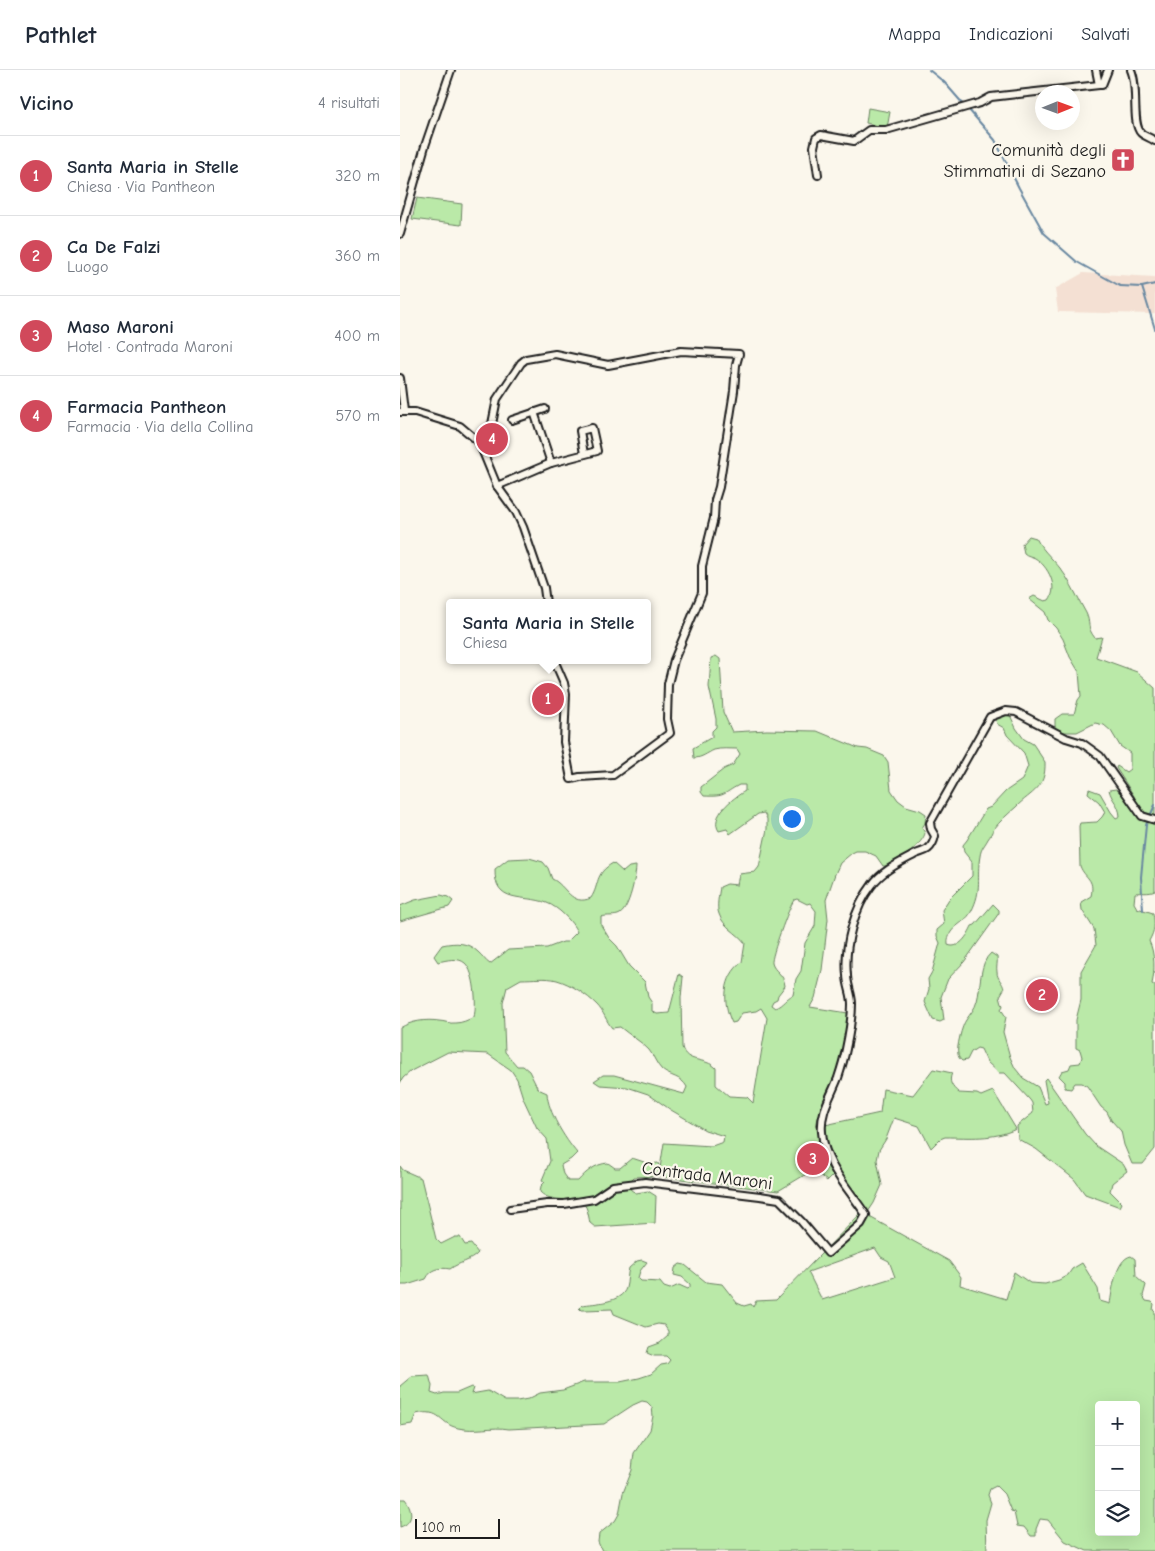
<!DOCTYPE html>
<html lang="it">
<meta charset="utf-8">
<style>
:root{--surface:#fff;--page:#f2f2f3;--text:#1f2937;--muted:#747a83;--line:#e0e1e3;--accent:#d1495b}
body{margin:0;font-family:"Comic Neue",sans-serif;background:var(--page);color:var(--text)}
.controls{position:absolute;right:15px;bottom:15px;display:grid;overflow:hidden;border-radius:5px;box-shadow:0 5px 20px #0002}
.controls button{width:45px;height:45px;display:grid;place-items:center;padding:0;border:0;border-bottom:1px solid var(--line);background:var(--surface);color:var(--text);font:25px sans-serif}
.compass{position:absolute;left:635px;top:15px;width:45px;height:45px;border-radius:50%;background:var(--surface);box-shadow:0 5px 20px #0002;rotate:89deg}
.scale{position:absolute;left:15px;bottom:12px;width:85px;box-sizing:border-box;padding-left:5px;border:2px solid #1c1c1c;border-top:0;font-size:14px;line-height:18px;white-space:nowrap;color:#1c1c1c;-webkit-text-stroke:4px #fbf7ec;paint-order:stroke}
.you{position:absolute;left:391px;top:748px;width:18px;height:18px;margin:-12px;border:4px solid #fff;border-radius:50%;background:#1a73e8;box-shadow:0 0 0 8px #1a73e833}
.badge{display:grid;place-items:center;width:32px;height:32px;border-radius:50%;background:var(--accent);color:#fff;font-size:16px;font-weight:700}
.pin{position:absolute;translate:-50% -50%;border:2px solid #fff;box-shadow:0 1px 5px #0006}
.popup{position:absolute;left:46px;top:529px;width:205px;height:65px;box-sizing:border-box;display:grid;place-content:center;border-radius:5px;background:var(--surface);filter:drop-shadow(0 1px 4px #0005);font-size:16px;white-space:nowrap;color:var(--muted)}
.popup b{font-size:19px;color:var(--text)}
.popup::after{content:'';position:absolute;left:50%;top:100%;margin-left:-10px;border:10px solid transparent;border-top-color:var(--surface)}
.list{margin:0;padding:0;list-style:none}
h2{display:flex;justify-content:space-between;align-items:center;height:65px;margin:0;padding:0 20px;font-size:21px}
h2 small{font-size:16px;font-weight:400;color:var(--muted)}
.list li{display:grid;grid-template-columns:32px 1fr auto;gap:15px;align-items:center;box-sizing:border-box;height:80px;padding:0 20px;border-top:1px solid var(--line)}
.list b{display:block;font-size:19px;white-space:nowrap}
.list p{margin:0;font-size:16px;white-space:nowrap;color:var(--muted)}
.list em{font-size:16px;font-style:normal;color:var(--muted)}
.icon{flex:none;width:28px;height:28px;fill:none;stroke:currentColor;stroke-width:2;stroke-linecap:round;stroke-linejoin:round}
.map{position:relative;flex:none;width:755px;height:1481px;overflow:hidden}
header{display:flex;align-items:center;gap:30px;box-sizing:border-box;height:70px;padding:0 25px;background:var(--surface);border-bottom:1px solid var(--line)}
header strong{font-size:24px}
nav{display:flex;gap:28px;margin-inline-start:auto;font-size:18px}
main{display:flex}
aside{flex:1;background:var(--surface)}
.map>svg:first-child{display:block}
</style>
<header>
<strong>Pathlet</strong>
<nav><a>Mappa</a><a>Indicazioni</a><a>Salvati</a></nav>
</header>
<main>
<aside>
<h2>Vicino<small>4 risultati</small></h2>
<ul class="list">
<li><span class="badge">1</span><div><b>Santa Maria in Stelle</b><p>Chiesa · Via Pantheon</p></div><em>320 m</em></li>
<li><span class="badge">2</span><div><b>Ca De Falzi</b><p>Luogo</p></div><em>360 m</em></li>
<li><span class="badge">3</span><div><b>Maso Maroni</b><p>Hotel · Contrada Maroni</p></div><em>400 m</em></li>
<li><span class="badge">4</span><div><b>Farmacia Pantheon</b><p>Farmacia · Via della Collina</p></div><em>570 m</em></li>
</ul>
</aside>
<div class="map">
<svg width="755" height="1481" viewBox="0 0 755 1481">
<rect width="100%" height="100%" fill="#fbf7ec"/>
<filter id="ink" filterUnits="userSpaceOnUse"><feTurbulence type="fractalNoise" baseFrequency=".02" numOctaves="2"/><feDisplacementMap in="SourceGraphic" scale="10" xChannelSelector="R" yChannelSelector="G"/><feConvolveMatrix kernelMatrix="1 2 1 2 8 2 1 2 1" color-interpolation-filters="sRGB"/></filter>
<g filter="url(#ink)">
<path fill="#f4e0d3" d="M683,203L755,207V244L658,242L655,219Z"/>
<g fill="#bae9a8" stroke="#6b8262" fill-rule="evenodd">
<path d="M468,38L490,42L487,58L466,53Z"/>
<path d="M17,128L62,134L61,155L12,149Z"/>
<path d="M629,466L636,468C643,482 656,491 665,505C673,517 679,531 686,543C691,553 686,557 695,568L702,567L696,587L737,602L755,618V821C749,824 741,822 735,823L734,833L737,838L753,843C755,855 755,860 749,871C755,883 755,901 752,914L755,916V1079L743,1094H732L724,1075L721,1061L711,1050L707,1042L701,1037L687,1016L682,1013H675L671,1019L665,1018V1012L659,1006L662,1001L669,999L671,994L680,993L682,987L680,980L676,978V950L681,930V901L696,875L694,859L682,840L681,832L691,826C695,808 685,809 680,796L679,756L680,753L697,752L702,747L705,742L699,732L688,723L689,719L700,723L711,742L716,748L720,746C719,734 712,731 709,720L716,719L727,730H734V726L716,698L717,696L726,702L730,699V683L720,676L711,661L704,655L695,653L677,662H664L655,658V649L662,644H674L678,630L681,626L679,602L670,587L663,569L656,558L648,550L645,542L629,529L634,526L645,531L649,530C659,517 648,496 635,488C631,486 627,486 624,483L622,474Z"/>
<path d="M316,586L320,589L323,642L332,662L367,660L417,661L458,678L467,679L484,686L488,692L491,720L498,730L506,736L520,740L526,744L525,753L522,758L525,763C524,772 500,792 492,795C489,796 486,796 483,796L476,786L465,781H456L452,783L440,793L435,804L426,830L428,849L422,900L415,928L410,937L448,943C447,967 441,990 432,1012C426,1028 419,1040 416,1057L480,1043L483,1019L513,1025L533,999L552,1003C548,1012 552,1017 559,1023L577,1024L581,1026L593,1021L616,1059C592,1070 570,1067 545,1067L540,1069L531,1078L519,1056L494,1048L486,1069L479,1080L477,1090L482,1115L474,1133L466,1145L549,1191L561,1207L560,1215L606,1229L614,1202L630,1213L645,1214L659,1210L668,1205L672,1199L682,1193L698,1219L700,1231L710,1234C712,1221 716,1189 731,1186L735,1189L736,1206L746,1215L743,1226L746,1231L752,1232L754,1234L753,1240L755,1242V1481H687L665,1471L648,1450L640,1449L636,1459V1466H631L624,1457L617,1456L614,1442L611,1441L604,1424L596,1416L590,1419L588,1425L591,1433L586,1450L587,1481H202L198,1472L199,1464L215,1451L219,1444L223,1423L232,1400L234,1383L250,1360L253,1346L252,1337L247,1332L242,1331L233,1335L204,1354L109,1359C92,1356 75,1362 58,1358C39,1354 42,1338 16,1344L12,1354L0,1356V1316L12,1306L29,1305L32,1316L31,1323L37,1325L44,1323H57L71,1317L73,1318L71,1324L88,1321L105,1331H117L128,1329L140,1323L163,1320L184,1312H220L239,1308L251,1304L261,1295L267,1294L270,1290L266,1286H254L247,1283L249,1277L260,1273L268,1266V1261L264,1255L258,1254L246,1257L214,1244L212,1239L185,1240H181L179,1238L182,1235C195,1233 221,1233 226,1218C228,1211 227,1205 229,1198L237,1191L242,1190L247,1192L240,1201L238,1208L241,1211L260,1212L264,1217L270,1219L279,1215L288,1219L290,1217V1214L282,1207L274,1205L275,1198L280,1194L285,1195L306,1212L322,1214L337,1233L344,1236L351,1234L353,1237L356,1231L376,1230L463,1141L434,1104L427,1111L413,1100L378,1121L256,1106L234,1107L228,1113L231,1120L236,1123L248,1121L256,1126L255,1153L195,1157L190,1153C189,1149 188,1141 186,1137C177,1124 152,1135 140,1122L141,1116L145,1112L142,1110L150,1091L147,1069L137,1058L123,1028L117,1009L111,1000L88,984L48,982L11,1001L3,1008L0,1013V958C11,951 26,949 39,951C44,951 50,954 55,953C62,953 68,950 74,947C77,935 75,902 65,893C58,887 47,890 38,892L34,886L42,875C56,872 68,872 78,882C83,886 85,891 90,894L108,880L147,878L163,872H167L177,862C172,851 158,837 147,833C124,824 94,835 95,799L108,789L129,788L143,792L148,798L152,809C166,815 171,837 191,828C200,814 194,804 213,793L223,802L229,797L236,796C236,806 229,839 220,844C215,847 207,845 201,847V855L209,868L217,876L229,896L245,912L248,927L252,933V941L257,944L269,943L279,904L283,907L281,928L282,977C286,994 306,987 316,998V1015L329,1026L347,1027L353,1033L367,948L361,938L356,941L342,943L336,952L332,953C322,932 323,907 342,892L345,873C338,863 323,857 319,844C316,837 319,824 320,817L327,814L337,815L339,804L355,802L359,797L367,759V749L364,743L358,744L330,764L327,759L319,761C309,746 333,728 345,721V715H339C322,724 326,727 304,726L301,722V717L324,699L333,695L340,684L337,679C329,679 321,678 314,680C307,683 302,688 294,688L293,678L312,667V661L316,657V649L309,617L311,588ZM397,829L407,834L410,833L416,841L415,856L405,873L401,901L396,909L393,925C386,928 383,935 375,938L371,935L373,931L377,929L378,925L385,916C384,903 374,902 372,893C371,886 389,837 394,830ZM121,909C133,909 146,907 157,910C171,914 187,925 197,935C204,942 206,951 212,958L220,957C229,965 241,971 249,980C254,986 256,994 262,1000C270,1007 281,1006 287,1017L284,1024L214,1005H203L194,1011L200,1015L227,1017L248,1024L271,1040L305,1060L324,1066L323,1072L312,1076L264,1073L260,1098L258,1093L250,1094L232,1088L220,1098H215L208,1093C195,1094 186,1102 178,1111H168L163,1104L161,1095L171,1089L177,1083C165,1069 148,1042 147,1023L138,1019L129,1001L123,996H117L105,982L103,933L107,917ZM475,1178L481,1187L489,1191L495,1207L422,1230L408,1202ZM699,1335H736V1462H699Z"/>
<path d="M603,643L610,645L616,658L624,669L633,674L645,692C646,719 632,721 616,737C608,744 600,751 594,759C591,762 591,766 588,769C585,775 581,778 580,786C576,808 583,819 571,842C564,855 546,857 548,875C559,880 568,865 572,856L575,855L593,834L599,840V843L564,892L548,909L541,927L544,950L540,952L533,950L525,932L529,919L528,909L532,902L540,873L537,866V860L544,854L542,840L549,829L572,806V792L564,782L563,775L567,770L586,739L591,737L606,721L622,710L628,696L624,683L607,665L604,658L597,654L595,647Z"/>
<path d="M41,825L48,827L53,831L49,837L0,851V836L15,830Z"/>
<path d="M591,883L597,887C598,892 596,897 597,902C597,909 603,912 604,919L600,926L603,936L601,939L606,947L603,962L610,987L615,998L623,1008L638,1017L645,1034L648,1033L644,1010L646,1008L685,1064L696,1076L723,1094L727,1101L712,1113L710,1121L722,1133L720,1137L685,1124L674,1109L636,1079L618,1069L617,1056L633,1043L632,1033L630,1030L605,1003H599L587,992L581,979L577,978L571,982L567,990L562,991C560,989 558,987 558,984C556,979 562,955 566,950C570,944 575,939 577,931C581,917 579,893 591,883Z"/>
<path d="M0,1096L3,1100L21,1108L36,1169L41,1174L55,1167H60L65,1175L71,1174L78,1183C70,1192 59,1192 50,1199C40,1197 31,1199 26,1209L7,1215H0Z"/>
<path d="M0,1429H5C13,1439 14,1453 0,1457Z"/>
</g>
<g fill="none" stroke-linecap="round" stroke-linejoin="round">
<g stroke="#6988a1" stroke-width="2">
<path d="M529,0L544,12L564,35"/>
<path d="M569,40L595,70L619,118L644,163L677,192L720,216L742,217L755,214"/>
<path d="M742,217L755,259"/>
<path d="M750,746L755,735"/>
<path d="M743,840L741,807L746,755L748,750"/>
</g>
<defs>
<g id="street">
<path d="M696,0L699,15H702L708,0"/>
<path d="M731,0C739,17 731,53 741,63C744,66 751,68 755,71"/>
<path d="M418,105L414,77L416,68L421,65L454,71L469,60H486L580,33L591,27L699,15"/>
<path d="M0,164L25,76L51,0"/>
<path d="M0,308L4,341"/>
<path d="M0,342H15L60,356L79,372L97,416L116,442L123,457L144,518L146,533"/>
<path d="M134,342L151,393"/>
<path d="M112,350L145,339"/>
<path d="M79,372L92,354L97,329L121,293L126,289L155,284L208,295L281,281L339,284L336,295L334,321L319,417L315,430L314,448L302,496V523L274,590L268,614L267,649L270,663L213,705L180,707L171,709L164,672L166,624L164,613L154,590"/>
<path d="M97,416L151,393L197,381L192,358L180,361L184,384"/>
<path d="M110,1139L147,1134H164L194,1129L213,1116L245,1112L360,1126L379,1129L401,1151L428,1183L461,1154L466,1145C449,1119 424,1094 422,1062C420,1042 431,1026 438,1008C441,999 444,989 446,979C449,965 452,949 452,934C452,924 447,915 447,905C444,876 454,838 472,815C482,801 499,793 514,785C519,782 524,782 528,779C533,775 534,771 535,766L531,759L530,753L590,647L606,641L616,642L666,668L682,673L700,686L742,746L755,750"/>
</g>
</defs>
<use href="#street" stroke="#1c1c1c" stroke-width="10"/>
<use href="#street" stroke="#fbf7ec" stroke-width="6"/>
</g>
</g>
<defs>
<symbol id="church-square" viewBox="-11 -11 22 22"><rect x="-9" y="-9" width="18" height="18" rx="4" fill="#d1495b" stroke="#fbf7ec"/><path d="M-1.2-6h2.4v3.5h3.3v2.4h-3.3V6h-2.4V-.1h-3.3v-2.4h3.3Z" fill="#fff"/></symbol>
</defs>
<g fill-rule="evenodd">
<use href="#church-square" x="709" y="76" width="28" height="28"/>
</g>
<g text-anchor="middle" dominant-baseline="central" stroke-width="4.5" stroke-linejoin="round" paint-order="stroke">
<g font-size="18" fill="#1c1c1c" stroke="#fbf7ec" text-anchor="end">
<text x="706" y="80">Comunità degli<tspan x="706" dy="21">Stimmatini di Sezano</tspan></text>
</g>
<g font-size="18" fill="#1c1c1c" stroke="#fbf7ec">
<text transform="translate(307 1106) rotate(7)">Contrada Maroni</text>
</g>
</g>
</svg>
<div class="controls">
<button>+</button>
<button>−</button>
<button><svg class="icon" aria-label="layers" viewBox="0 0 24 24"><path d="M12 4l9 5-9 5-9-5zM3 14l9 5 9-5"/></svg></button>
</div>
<svg class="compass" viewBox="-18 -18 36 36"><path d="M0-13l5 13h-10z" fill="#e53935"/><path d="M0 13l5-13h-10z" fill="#747a83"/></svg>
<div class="scale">100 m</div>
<div class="you"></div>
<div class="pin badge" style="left:148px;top:629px">1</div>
<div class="popup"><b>Santa Maria in Stelle</b>Chiesa</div>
<div class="pin badge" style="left:642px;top:925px">2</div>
<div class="pin badge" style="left:413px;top:1089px">3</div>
<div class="pin badge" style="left:92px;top:369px">4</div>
</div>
</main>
